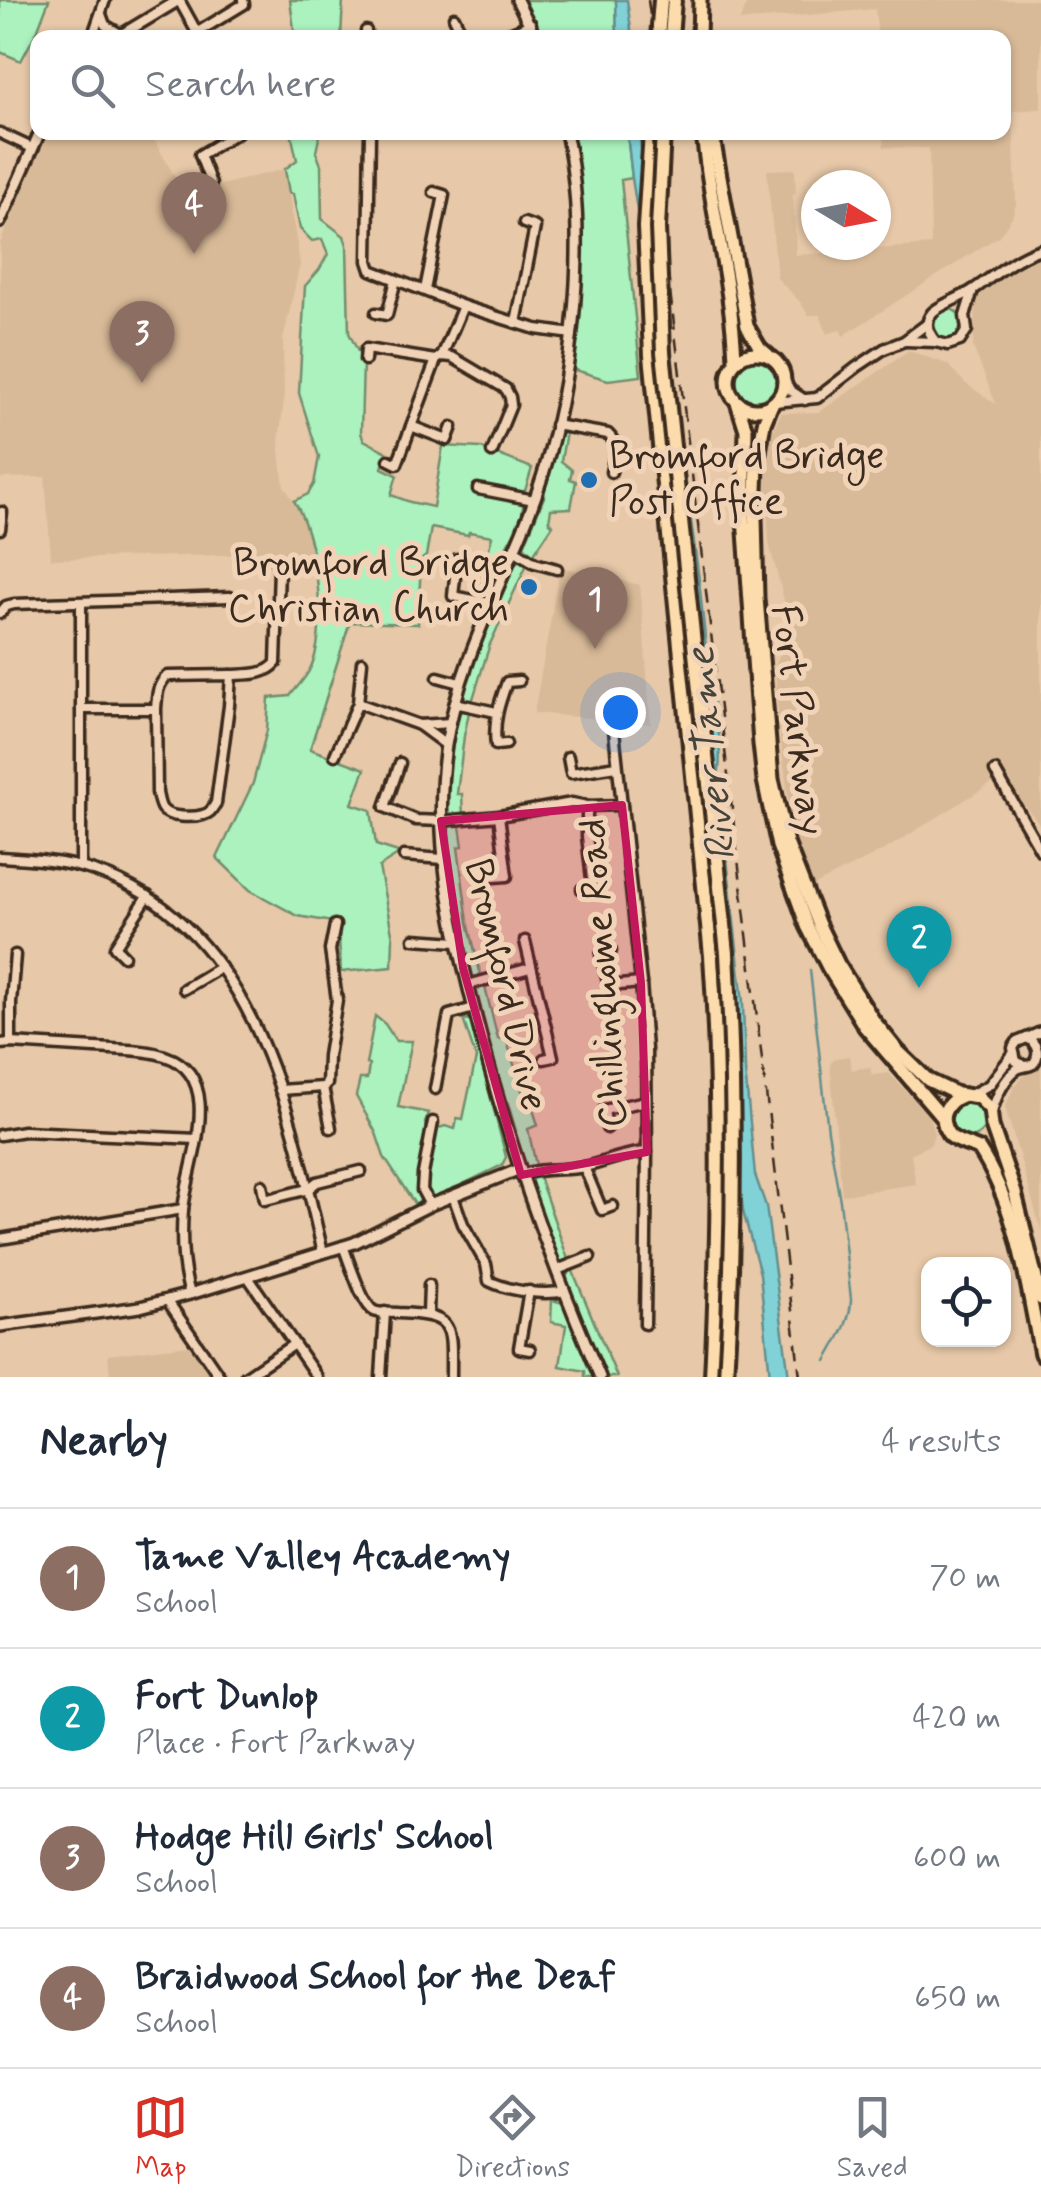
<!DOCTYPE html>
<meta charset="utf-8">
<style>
:root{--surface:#fff;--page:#f2f2f3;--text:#1f2937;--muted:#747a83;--line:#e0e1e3;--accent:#d93025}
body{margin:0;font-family:Mynerve,sans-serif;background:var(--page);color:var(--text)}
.controls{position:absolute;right:30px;bottom:30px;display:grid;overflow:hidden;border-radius:20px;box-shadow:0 2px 8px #0004}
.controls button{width:90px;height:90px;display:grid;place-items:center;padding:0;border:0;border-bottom:2px solid var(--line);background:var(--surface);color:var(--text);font:50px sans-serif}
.compass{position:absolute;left:801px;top:170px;width:90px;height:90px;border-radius:50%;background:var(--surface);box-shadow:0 2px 8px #0004;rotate:100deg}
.you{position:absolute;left:620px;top:712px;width:35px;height:35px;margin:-25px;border:8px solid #fff;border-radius:50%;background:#1a73e8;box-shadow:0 0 0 15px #1a73e833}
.badge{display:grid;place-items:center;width:65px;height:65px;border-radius:50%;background:var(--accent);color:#fff;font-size:32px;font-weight:700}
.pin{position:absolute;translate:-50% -82px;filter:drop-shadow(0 2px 5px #0008)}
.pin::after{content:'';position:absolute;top:52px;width:35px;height:30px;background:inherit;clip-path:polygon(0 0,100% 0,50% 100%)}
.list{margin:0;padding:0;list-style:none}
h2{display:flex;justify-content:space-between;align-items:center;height:130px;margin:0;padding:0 40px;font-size:42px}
h2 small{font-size:32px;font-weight:400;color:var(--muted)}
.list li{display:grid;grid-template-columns:65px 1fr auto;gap:30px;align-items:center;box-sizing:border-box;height:140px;padding:0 40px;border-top:2px solid var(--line)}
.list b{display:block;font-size:38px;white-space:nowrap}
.list p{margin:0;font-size:32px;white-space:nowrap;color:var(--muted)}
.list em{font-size:32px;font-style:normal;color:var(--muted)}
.icon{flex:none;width:55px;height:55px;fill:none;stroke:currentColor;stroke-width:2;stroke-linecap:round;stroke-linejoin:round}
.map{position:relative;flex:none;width:1041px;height:1377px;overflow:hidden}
.search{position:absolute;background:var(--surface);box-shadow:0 2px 8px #0004;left:30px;right:30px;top:30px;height:110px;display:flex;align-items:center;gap:25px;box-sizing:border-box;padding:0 35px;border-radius:20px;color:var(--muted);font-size:38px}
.sheet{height:690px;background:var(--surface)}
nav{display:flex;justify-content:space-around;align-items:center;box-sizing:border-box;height:140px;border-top:2px solid var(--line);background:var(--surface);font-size:28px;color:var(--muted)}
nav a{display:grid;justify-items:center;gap:5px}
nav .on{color:var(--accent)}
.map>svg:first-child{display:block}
</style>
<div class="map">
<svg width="1041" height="1377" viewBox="0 0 1041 1377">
<rect width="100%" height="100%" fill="#e7c8a8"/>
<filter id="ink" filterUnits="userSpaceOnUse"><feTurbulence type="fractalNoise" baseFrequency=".01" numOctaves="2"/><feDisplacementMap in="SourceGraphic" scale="20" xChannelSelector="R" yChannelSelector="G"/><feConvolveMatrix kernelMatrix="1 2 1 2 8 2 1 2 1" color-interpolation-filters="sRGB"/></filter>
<g filter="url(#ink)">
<g fill="#d9ba98">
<path d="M748,0H1041V109L1013,111L1016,204L1012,217L999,236L843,336L840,330L827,334L820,315H808L801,303L777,278L767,170L795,169L796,193L793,194L796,255L931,245L929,148L884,147L883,133L1004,132V38L878,37L875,9L740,21Z"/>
<path d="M50,133H150L185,194L285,169L300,264L283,340L284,398L279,442L284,486L300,511L313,553L51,559L45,477L0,478V243L37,153Z"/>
<path d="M1041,255V826L1002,777L886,849L813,886L794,840L779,729L775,666L791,627L769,543L765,456L767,444L781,413L819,412L909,351L947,364L966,384L996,404L973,347L977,294L1023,261Z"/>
<path d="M560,567L640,585L651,724L534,713Z"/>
<path d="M849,1056L852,1070L870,1067L872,1075L889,1073L929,1116L934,1133L931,1144L911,1154L916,1184L842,1195L830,1064L836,1058Z"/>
<path d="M1041,1064V1230L1005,1107L1014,1087L1027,1073Z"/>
<path d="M189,1345L212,1377H110L108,1355Z"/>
</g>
<g fill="#abf2be" stroke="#738e6e" stroke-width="2.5">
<path d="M0,0H49L38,29L21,61L0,52Z"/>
<path d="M290,0H343L341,37H295Z"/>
<path d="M523,0H616L617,37H540Z"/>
<path d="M291,133H320L316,152L321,165L322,219L344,236L347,245L349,333L363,362L361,433L364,440L387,452L382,468L397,475L391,495L410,502L433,507L443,446L481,448L532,468L524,494L512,492V489L476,484V490L523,503C524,524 509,537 502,556C497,568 495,582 490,595L478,597L492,536L469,532L468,535L431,528L426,556L421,560L418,624L350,622L310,749L365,769L352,804L371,810L376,845L401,853L379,867L393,938L392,967L341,972L338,923L298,916L250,890L217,858L253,783L267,730L269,698L290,696C296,688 304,680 309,671C330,635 316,534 294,501L308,494L314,484L319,457L299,393L305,286L319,270L328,254L322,239L312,241L300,229L293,194L289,193L285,169L297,160Z"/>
<path d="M569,133H627L632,178L621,180L641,376L608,380L572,369C580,288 589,213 569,133Z"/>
<circle cx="947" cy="325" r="16"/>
<circle cx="757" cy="380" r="21"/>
<path d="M566,432L561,461L572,470L570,479L576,481L571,508L551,509L549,521L553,525L533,555L524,546L544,497L547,473L557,437Z"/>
<path d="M519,560L528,562L490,644L472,702L466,700L463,695C470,651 493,608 511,567Z"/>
<path d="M462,711L469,712L464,736L457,794H462L463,817H450L445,809L456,718L458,713Z"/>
<path d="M450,824L460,826L463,846L458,847L468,922L481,976L473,978L469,975L452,890L445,829Z"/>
<path d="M484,983L498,1039L506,1038L524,1097H529L538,1125L528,1129L536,1165L527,1167L523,1163L513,1132L516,1131L508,1103L502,1096L473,992L476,987Z"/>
<path d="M375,1016L385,1024L396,1041H412L398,1107L429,1113L425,1123L426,1130L417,1185L421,1199L416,1206L384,1157L376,1133L356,1096L360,1079H367L369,1065L366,1064Z"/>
<path d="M463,1019L471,1020L506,1157L502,1165L434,1198L426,1188L436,1129L445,1126L455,1129L457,1118L463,1119L476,1058Z"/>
<circle cx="968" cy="1120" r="18"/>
<path d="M538,1174L569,1262L563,1264L557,1260L529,1181L532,1176Z"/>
<path d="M572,1269L617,1377H604L564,1279Z"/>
<path d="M552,1300L567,1304L575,1333L596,1377H585V1371L560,1366L566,1325L551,1322Z"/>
</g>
<g fill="#81d2d7" stroke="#658f8d" stroke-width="2.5">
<path d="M616,0H627L632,37H617Z"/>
<path d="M627,133H639L699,580L711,695C719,720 722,752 718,779L743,1002L745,1070L755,1175L766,1206L789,1377H770L760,1274L743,1211L733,1124L728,1002L659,350L632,178Z"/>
</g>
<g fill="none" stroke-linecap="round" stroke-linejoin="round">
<path stroke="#658f8d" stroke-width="2.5" d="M810,970L828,1131L840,1201L851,1299C851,1322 837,1341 826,1361"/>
<defs>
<g id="minor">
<path d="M179,0L200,38"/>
<path d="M101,14L105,25L120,34"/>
<path d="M454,17L464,38"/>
<path d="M198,32L244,4L243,0"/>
<path d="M92,38L105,0"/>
<path d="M366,38V31"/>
<path d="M497,38L531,24"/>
<path d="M370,132L368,261L371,270L463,306L536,329L572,334"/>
<path d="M0,133L32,148"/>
<path d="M211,184L200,155L238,132"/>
<path d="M425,290L444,195L434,192"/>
<path d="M376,313L387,315L396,280"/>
<path d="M516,323L535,227L524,223"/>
<path d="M906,341L936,342L948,345L960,341L967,330L965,316L973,290"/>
<path d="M936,342C928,333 924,323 932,313C939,305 963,297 973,290C995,275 1015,257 1041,249"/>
<path d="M442,356L452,357L506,389L510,397L511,405L492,452"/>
<path d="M365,360L366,349L436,360"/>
<path d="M784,379L790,390L805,400"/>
<path d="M774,402L817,398L857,367L884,349L904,341L927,324"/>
<path d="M555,425L608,434C620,445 614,458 611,472"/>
<path d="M411,426L447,440L452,427"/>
<path d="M389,460L397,464L436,360L442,356L463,306"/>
<path d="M478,489L534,500"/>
<path d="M0,529L2,512"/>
<path d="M514,550L535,563L557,569"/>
<path d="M457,559L453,596L489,603"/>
<path d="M0,613L6,606L14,604L230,597"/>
<path d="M231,675C247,674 265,676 276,663L279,568L276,561"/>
<path d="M438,677L460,683"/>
<path d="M358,703L419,725L446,745"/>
<path d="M455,703L496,712"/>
<path d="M81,709H156C157,696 157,685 167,676L231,675L229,706L216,803C212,809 211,813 203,815C193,818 169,818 162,809C159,805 158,797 157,793L156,709"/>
<path d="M419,725L451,723"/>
<path d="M506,744L496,745C493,722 499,704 507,682L519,681"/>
<path d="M335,755L358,703L362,662"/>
<path d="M568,757L571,773L617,766"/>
<path d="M400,763L385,807L416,820L441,821L499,816L572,803L587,806L622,805"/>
<path d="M995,771L1041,851"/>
<path d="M404,856L443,859"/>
<path d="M0,857C33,859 66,861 97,872C254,926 290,1111 323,1253"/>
<path d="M81,867V603"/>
<path d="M494,877L507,876L499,816"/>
<path d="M582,889L593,888L587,836V806"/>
<path d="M414,939L457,942"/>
<path d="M525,941L553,1057L544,1059"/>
<path d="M611,951L601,955L609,986L641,983"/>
<path d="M124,956L115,947L148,896"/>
<path d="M468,985L530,968"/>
<path d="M184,989L221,967"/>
<path d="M1027,1038L1041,1032"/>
<path d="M11,1043V1002L15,955"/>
<path d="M0,1044L11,1043C45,1045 78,1047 112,1049C129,1050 149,1050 165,1056C228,1077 187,1165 183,1210C181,1237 182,1268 190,1294"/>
<path d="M323,1087L331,1128"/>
<path d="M435,1089L449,1015L474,1008"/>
<path d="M280,1090L323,1087L327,1084L328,1056L337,1000L330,950L335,925"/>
<path d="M970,1095L989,1085L1013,1054"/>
<path d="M992,1113C995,1098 1005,1078 1017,1069C1022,1066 1028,1067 1033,1064C1041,1055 1037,1043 1027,1038L1017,1042L1013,1048L1016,1061L1025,1066"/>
<path d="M607,1128L604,1110L646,1101"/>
<path d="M0,1135L24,1131L197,1139"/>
<path d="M584,1167L602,1210L613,1206"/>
<path d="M521,1175C543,1167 563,1171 585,1167C606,1162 624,1153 647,1152L646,1049L641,983L613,721"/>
<path d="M262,1185L265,1200L308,1189L317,1182L361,1171"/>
<path d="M453,1196L463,1224L486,1264L489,1281C509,1291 543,1296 565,1291"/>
<path d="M430,1205L422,1190L423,1174L433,1122"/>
<path d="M0,1239L183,1209"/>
<path d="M343,1246C349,1260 362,1305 374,1311C380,1314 391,1312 398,1313C456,1315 451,1325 451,1377"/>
<path d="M557,1270L590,1257"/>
<path d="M248,1277L317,1377"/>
<path d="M529,1291L519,1348L530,1350"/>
<path d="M167,1300L220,1377"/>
<path d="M428,1314L429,1285"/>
<path d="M645,1324L647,1152"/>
<path d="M245,1377L294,1344"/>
<path d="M381,1377L385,1312"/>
</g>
<g id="tertiary">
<path d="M517,0L536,38"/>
<path d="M116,38L179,0"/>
<path d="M566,132C591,246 571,411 527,519C497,594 459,664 446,745C432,842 452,921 475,1013C506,1138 549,1259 600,1377"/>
<path d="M0,222L40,132"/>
<path d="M0,1326L140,1307L190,1294L354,1243L430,1205L520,1169"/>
</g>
<g id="primary">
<path d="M699,38L700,0"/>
<path d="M703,132C710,209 732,283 735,360"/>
<path d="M712,132L747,326L760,348L768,355"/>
<circle cx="756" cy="381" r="28"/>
<path d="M737,402L746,430L744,517L760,744L764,780L778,846L807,926L828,967L865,1027L943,1118C945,1142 961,1141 979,1149C1018,1209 1027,1285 1041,1354"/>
<path d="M772,404L764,423L757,464L755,517L757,598L772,779L787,843L819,925L838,964L873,1020L897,1050L928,1080L957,1094L978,1097L990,1109L992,1126L1015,1193L1041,1299"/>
<path d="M943,1118C945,1106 952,1099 964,1095"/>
</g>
<g id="motorway">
<path d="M658,38L661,0"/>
<path d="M671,38L674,0"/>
<path d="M651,132L645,227L651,355L711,956C721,1097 719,1236 712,1377"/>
</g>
</defs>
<use href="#minor" stroke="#3b2a1e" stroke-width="15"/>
<use href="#tertiary" stroke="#3b2a1e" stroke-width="16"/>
<use href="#primary" stroke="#3b2a1e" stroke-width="19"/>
<use href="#motorway" stroke="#3b2a1e" stroke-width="20"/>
<use href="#minor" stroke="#f1d4b8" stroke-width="8"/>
<use href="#tertiary" stroke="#f1d4b8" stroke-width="9"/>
<use href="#primary" stroke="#fcdcac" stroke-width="11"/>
<use href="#motorway" stroke="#fcdcac" stroke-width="12"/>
<g stroke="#3b2a1e" stroke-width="2.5" stroke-dasharray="15 8" stroke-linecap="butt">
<path d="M648,0L653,38"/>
<path d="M651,132L800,1377"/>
</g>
<defs>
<path id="motorway-bridge" d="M663,132L658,228L663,352L727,953C735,1095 735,1235 726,1377"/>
</defs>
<use href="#motorway-bridge" stroke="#3b2a1e" stroke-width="20" stroke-linecap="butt"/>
<use href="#motorway-bridge" stroke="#fcdcac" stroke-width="12"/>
</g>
</g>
<path fill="#c2185b" fill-opacity="0.2" stroke="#c2185b" stroke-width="8" stroke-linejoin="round" d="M622,805L641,983L647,1152L521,1175L463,968L441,821Z"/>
<g fill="#1f6fb2" stroke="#f1d4b8" stroke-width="4">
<circle cx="589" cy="480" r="10"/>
<circle cx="529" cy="587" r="10"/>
</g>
<g text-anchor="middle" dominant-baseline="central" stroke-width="10" stroke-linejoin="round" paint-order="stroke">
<g font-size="40" fill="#3b2a1e" stroke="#f1d4b8" text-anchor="start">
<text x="609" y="457">Bromford Bridge<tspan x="609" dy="46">Post Office</tspan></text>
<text x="509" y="564" text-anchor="end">Bromford Bridge<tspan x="509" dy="46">Christian Church</tspan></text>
</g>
<g font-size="40" fill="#3b2a1e" stroke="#f1d4b8">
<text transform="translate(797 720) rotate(83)">Fort Parkway</text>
<text transform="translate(604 973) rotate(-94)">Chillinghome Road</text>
<text transform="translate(505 985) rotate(77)">Bromford Drive</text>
</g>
<g font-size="42" font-style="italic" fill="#46433a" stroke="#f1d4b8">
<text transform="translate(712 754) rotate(-96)">River Tame</text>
</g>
</g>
</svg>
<div class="controls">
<button><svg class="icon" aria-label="locate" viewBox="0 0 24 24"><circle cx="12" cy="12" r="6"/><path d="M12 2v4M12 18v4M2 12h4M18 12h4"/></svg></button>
</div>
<svg class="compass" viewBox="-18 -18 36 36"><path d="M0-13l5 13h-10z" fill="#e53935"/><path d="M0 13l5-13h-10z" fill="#747a83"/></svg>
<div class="you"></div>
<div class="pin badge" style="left:595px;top:649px;background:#8d6e63">1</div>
<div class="pin badge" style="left:919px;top:988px;background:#0f9aa8">2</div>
<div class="pin badge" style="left:142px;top:383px;background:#8d6e63">3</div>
<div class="pin badge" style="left:194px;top:254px;background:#8d6e63">4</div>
<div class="search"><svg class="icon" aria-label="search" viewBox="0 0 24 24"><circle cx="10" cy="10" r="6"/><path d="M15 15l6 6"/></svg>Search here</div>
</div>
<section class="sheet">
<h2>Nearby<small>4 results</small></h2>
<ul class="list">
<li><span class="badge" style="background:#8d6e63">1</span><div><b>Tame Valley Academy</b><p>School</p></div><em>70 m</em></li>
<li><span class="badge" style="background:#0f9aa8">2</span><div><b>Fort Dunlop</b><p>Place · Fort Parkway</p></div><em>420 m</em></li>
<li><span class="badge" style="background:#8d6e63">3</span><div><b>Hodge Hill Girls' School</b><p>School</p></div><em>600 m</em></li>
<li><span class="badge" style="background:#8d6e63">4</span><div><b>Braidwood School for the Deaf</b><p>School</p></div><em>650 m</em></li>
</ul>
</section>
<nav>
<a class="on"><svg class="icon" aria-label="map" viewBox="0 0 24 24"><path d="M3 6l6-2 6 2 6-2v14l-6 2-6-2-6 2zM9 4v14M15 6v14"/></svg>Map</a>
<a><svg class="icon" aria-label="directions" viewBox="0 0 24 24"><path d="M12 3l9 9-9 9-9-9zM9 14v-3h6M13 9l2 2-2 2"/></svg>Directions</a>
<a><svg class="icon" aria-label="saved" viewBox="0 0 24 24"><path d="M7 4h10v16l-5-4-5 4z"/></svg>Saved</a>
</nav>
